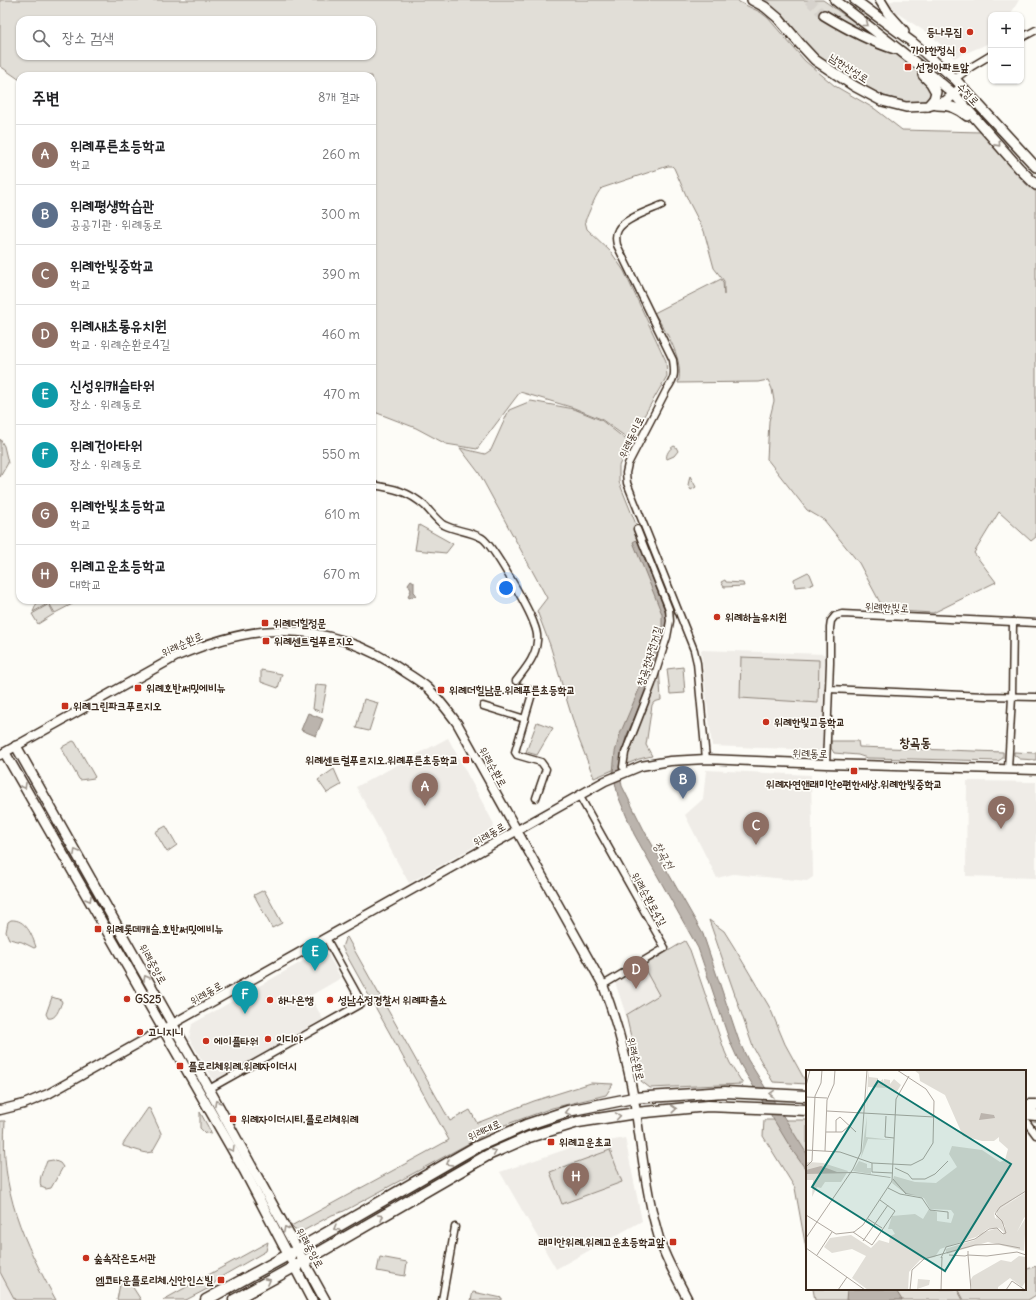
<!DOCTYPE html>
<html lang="ko">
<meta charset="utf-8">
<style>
:root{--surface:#fff;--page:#f2f2f2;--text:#202124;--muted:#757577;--line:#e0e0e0;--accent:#0f766e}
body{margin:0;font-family:Delius,"Poor Story",sans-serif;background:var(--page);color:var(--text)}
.controls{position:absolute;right:12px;top:12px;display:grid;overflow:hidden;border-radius:8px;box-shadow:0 1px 3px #0004}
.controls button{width:36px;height:36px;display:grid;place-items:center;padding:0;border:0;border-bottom:1px solid var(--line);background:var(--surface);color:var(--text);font:20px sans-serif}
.you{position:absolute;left:506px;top:588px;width:14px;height:14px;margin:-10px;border:3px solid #fff;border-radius:50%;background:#1a73e8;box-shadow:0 0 0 6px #1a73e833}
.badge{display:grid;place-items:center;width:26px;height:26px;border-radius:50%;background:var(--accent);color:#fff;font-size:13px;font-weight:700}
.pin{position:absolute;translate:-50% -33px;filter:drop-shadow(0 1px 2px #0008)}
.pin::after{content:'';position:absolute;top:21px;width:14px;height:12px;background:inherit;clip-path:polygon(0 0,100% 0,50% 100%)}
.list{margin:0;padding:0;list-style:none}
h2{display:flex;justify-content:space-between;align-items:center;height:52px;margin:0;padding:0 16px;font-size:17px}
h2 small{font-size:13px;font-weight:400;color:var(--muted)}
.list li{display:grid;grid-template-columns:26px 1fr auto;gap:12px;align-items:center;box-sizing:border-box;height:60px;padding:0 16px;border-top:1px solid var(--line)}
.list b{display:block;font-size:15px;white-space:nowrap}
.list p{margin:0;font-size:13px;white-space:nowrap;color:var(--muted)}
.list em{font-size:13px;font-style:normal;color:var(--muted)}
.icon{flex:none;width:22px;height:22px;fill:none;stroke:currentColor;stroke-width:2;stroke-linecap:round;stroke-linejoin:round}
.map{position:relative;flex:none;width:1036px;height:1300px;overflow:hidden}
.search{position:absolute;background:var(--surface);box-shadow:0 1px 3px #0004;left:16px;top:16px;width:360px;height:44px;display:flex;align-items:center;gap:10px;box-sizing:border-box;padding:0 14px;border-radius:12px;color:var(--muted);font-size:15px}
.panel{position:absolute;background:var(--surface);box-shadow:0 1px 3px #0004;left:16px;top:72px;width:360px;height:532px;border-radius:12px}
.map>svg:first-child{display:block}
</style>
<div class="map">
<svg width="1036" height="1300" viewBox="0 0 1036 1300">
<rect width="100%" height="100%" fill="#fdfcf7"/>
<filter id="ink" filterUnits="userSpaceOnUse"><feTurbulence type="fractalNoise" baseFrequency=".025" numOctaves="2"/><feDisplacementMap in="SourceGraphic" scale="8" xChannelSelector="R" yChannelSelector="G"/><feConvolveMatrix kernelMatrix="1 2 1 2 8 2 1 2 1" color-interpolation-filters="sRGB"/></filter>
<g filter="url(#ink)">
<g fill="#efece7">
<path d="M895,0H1019L1010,15H991V41L985,45L954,58L932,36L883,4Z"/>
<path d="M701,650L825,654L822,749L815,753L804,754L792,749L712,746Z"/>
<path d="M448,738L494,824L491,837L409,883L356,787Z"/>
<path d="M706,770L811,775L813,877L807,881L733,874L717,878L685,815L703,799Z"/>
<path d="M967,781L1036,782V878L966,876Z"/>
<path d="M319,952L328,955L341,978L310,996L323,1019L214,1081L189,1038L192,1024Z"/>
<path d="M643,966L659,995L626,1015L615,982Z"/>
<path d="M625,1138L642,1221L556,1269L500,1172L570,1148Z"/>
<path d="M0,1272L10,1291L15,1300H0Z"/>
</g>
<g fill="#e1ded7" stroke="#8e847a" fill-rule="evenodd">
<path d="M0,0H738L739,2L760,12L768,18L805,61L835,86L875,109L902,130L981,132L1026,184L1036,192V537L1031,541L999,512L974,553L996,582L933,613L884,610L859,563L824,520L807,510L767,459L769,421L774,401L772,389L768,380L758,382L678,383C685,361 666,331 654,313L721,279L723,282L724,295V281L714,268L704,231L689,202L674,168L672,166H668L602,188C596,193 589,213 585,221L587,229L611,252L624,271L666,361L667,376L630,440L601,419L574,408L520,392L477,449L446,444L416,428L372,411V76H20V80L0,66ZM20,20H372V56H20Z"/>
<path d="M758,0H823L909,61L933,84L936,96L923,103L906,102L884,96L856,81L834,69L812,53L801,38L775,10Z"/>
<path d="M531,401L574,409L601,420L629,442L619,466V482L671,611L659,665L661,700L654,702L652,705L646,745L652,756L639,759L594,778L578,737L550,645L537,611L547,598L479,473L460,448L485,454L491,450L509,410Z"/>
<path d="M0,439L4,446L8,463L0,477Z"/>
<path d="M674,446L676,447L678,451L674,456L667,459C665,455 670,448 674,446Z"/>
<path d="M690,476L696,487L691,490L688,485Z"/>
<path d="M419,525L453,544L446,553L415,550Z"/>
<path d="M808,572L810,574L814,584L805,586L795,587L794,579Z"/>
<path d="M725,580L726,582L743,583L744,586L724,587L721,582Z"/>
<path d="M38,600H80L55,613L49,603L33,612Z"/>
<path d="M49,604L54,614L38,624L32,614Z"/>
<path d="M741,657L819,660L818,703L740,698Z"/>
<path d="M683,667L685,693L670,694L667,669Z"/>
<path d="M261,670L282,674L278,688L261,682Z"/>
<path d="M316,685L327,686L322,712L313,709Z"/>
<path d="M364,699L378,703L369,731L356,728Z"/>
<path d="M537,722L553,728L537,755L526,752Z"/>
<path d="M73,741L75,742L95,777L94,778L80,780L79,779L62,749V747Z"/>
<path d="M831,741H858L859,747L1003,752V758L998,761L867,758L858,755L834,753L831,748Z"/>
<path d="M1014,752L1036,753V760L1020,759L1014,755Z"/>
<path d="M334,769L341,785L327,793L318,780Z"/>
<path d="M166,826L177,845L167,852L155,832Z"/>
<path d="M264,890L282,923L272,928L254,895Z"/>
<path d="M11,920C26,919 32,935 36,947L34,948L22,942L9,939L6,932L8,922Z"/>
<path d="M709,920L724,931L734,947L770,1008L785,1044L807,1084L773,1082L753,1047Z"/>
<path d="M347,937L450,1121L470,1110L477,1123L534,1101L591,1083L613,1084L606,1095L552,1108L499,1127L344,1211L332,1215L303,1231L295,1230L291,1226L449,1140L342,947L345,939Z"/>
<path d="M685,941L690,950L725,1052L730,1063L743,1084L650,1088L641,1081L626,1015L659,995L643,966Z"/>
<path d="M52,997L61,1000L62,1002C59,1009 56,1020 48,1018L46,1014Z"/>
<path d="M148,1108L150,1109L161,1133V1136L152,1152L146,1153L123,1146V1144Z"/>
<path d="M200,1112L212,1134L205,1133L200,1128Z"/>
<path d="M764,1120H807V1254L795,1188L763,1136Z"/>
<path d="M0,1121H5C0,1191 23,1241 56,1300H15L0,1272Z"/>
<path d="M610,1150L622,1182L562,1204L550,1172Z"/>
<path d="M53,1160L60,1163L63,1167L51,1188L46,1189L41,1187C38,1177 44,1170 47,1161Z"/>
<path d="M268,1242L266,1251L219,1278L211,1287L186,1300H163Z"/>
<path d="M380,1257L407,1262L405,1276L377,1271Z"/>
<path d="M1036,1266V1295L1028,1300H964L958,1289H1025V1270Z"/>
<path d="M120,1284L132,1286L141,1300H117Z"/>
<path d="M813,1289H957L963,1300H815Z"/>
<path d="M473,1292L502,1298V1300H471Z"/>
</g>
<g fill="#bbb4ad" stroke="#887d74">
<path d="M638,539L665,611L667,622L665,635L650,683L626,737L619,768L622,786L645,832L703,934L739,1041L748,1060L807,1154V1171L792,1150L740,1064L730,1042L698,948L634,834L618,796L613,773L615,752L620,734L646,673L662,627V614L633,542Z"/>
<path d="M411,580L414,582V592L417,595L409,598L408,596L411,590L408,584Z"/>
<path d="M308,713L323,719L316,736L301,730Z"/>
<path d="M847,1289H895L902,1300H846Z"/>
</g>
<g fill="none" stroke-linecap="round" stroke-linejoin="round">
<path stroke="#d6d2cc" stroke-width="9" stroke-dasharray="9 4.5" stroke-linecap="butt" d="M808,0L824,15"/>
<defs>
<g id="minor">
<path d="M1021,38L1036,30"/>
<path d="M955,79L971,67L991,55"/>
<path d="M662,205C651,210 623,219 618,230C615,235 616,240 617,245L673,360C675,373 675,378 667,389L628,464L626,473L627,483L694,650L697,663L706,759"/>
<path d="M372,485C393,488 408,491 425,506C431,512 437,521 444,525C456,531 470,531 482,538C493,545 529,609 534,624C536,629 538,635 537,641C536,657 525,669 516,681"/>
<path d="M520,687L530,690L532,694L515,752L517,755L541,762L546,769L536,798"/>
<path d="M829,689L985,696L1036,697"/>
<path d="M483,706L525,719"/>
<path d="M826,764L830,663V628L831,621L835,616L842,614L1036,623"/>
<path d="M623,767L625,753L652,684L667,637L670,621L669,609L637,529"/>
<path d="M1008,769L1012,697L1013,622"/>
<path d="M579,795L665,948L603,985"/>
<path d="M209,1089L362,1003L326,938"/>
<path d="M1025,1120L1036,1135"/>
<path d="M442,1300L455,1227"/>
</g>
<g id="tertiary">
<path d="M0,755L177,656C208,643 243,631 277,631C324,630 367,645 405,672C413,677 421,682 428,688C439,699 448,711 457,723L603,985C617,1022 627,1060 634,1099C641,1143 645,1188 657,1231C663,1255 677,1278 688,1300"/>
<path d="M0,1110L24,1104L48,1094L605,781L641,766L670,761L706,759L826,764L1036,770"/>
</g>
<g id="secondary">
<path d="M752,0L765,7L778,18L801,45L815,60L854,86L882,101L906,107L928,106L946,101L962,87"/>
<path d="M835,0L925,70L954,94L1019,168L1036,185"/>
<path d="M855,0L912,42L955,79L1036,167"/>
<path d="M880,0L888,13L904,31"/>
<path d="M824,15C847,29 869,41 895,49"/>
<path d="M923,75L931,83L936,92L934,99L928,106"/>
<path d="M937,105C950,105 958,108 967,116"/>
<path d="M16,746L209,1089L325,1300"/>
<path d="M5,753L244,1170L312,1300"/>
</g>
<g id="primary">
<path d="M1025,1105H1036"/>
<path d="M1025,1114L1036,1115"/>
<path d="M206,1300L297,1250L474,1148L526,1125L568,1111L633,1098L725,1092L807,1096"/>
<path d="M234,1300L303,1262L488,1155L529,1137L578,1122L636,1113L708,1106L807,1110"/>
</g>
</defs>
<use href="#minor" stroke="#3b2a1e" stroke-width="9"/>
<use href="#tertiary" stroke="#3b2a1e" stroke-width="11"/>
<use href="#secondary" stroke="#3b2a1e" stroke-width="12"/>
<use href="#primary" stroke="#3b2a1e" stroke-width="13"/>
<use href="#minor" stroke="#fdfcf7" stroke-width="6"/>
<use href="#tertiary" stroke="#fdfcf7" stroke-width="8"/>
<use href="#secondary" stroke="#fdfcf7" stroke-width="9"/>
<use href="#primary" stroke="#fdfcf7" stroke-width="10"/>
</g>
<defs><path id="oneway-chevron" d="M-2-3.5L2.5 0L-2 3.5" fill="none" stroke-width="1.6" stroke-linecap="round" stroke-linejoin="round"/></defs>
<g stroke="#9c938a">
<use href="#oneway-chevron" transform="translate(866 24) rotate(38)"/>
<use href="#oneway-chevron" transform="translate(998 144) rotate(48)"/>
<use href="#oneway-chevron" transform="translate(24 786) rotate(60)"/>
<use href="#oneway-chevron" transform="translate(76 852) rotate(-119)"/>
<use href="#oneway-chevron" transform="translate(89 899) rotate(60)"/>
<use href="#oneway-chevron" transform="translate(146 978) rotate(-119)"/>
<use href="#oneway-chevron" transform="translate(772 1094) rotate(-177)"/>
<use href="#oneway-chevron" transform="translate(217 1103) rotate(-119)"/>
<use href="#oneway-chevron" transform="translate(674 1109) rotate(-5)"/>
<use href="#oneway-chevron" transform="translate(568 1112) rotate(165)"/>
<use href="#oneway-chevron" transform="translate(618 1116) rotate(-9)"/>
<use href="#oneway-chevron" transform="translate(232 1149) rotate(60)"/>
<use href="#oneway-chevron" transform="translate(494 1152) rotate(-24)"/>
<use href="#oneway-chevron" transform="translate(449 1163) rotate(150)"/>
<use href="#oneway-chevron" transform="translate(381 1217) rotate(-30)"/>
<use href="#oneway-chevron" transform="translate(336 1228) rotate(150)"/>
<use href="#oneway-chevron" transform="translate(286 1229) rotate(-119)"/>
<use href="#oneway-chevron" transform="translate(268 1281) rotate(-29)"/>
</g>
</g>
<g fill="#c8321e" stroke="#fdfcf7" stroke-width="1.5">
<circle cx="970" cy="32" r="4"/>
<circle cx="963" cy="50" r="4"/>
<rect x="904" y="63" width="8" height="8" rx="2"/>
<circle cx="717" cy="617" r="4"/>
<rect x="261" y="619" width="8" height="8" rx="2"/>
<rect x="262" y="637" width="8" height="8" rx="2"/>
<rect x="134" y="684" width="8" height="8" rx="2"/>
<rect x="437" y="686" width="8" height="8" rx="2"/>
<rect x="61" y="702" width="8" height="8" rx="2"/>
<circle cx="766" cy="722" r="4"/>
<rect x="462" y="756" width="8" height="8" rx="2"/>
<rect x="850" y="767" width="8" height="8" rx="2"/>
<rect x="94" y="925" width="8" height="8" rx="2"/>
<circle cx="127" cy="999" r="4"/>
<circle cx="270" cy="1000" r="4"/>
<circle cx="330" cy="1000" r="4"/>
<circle cx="140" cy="1032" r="4"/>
<circle cx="268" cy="1039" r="4"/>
<circle cx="206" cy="1041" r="4"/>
<rect x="176" y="1062" width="8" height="8" rx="2"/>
<rect x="229" y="1115" width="8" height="8" rx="2"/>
<rect x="547" y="1138" width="8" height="8" rx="2"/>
<rect x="669" y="1238" width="8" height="8" rx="2"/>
<circle cx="86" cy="1258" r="4"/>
<rect x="217" y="1276" width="8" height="8" rx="2"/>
</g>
<g text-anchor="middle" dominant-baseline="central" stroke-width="3.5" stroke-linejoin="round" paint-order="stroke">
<g font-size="11" font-weight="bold" fill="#3b2a1e" stroke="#fdfcf7" text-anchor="start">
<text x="962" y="32" text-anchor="end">등나무집</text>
<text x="955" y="50" text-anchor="end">가야한정식</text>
<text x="916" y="67">선경아파트앞</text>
<text x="725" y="617">위례하늘유치원</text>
<text x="273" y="623">위례더힐정문</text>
<text x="274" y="641">위례센트럴푸르지오</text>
<text x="146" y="688">위례호반써밋에비뉴</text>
<text x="449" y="690">위례더힐남문.위례푸른초등학교</text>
<text x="73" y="706">위례그린파크푸르지오</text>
<text x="774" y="722">위례한빛고등학교</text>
<text x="458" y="760" text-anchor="end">위례센트럴푸르지오.위례푸른초등학교</text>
<text x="854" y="784" text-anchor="middle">위례자연앤래미안e편한세상.위례한빛중학교</text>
<text x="106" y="929">위례롯데캐슬.호반써밋에비뉴</text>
<text x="135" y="999">GS25</text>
<text x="278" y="1000">하나은행</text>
<text x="338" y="1000">성남수정경찰서 위례파출소</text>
<text x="148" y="1032">고니지니</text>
<text x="276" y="1039">이디야</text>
<text x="214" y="1041">에이플타워</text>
<text x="188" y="1066">플로리체위례.위례자이더시</text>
<text x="241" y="1119">위례자이더시티.플로리체위례</text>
<text x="559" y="1142">위례고운초교</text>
<text x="665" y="1242" text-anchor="end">래미안위례.위례고운초등학교앞</text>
<text x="94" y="1258">숲속작은도서관</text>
<text x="213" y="1280" text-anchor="end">엠코타운플로리체.신안인스빌</text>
</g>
<g font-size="11" fill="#3b2a1e" stroke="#fdfcf7">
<text transform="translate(849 68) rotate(33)">남한산성로</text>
<text transform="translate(968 94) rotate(46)">수정로</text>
<text transform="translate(631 437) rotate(-64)">위례동이로</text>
<text transform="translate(887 607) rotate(3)">위례한빛로</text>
<text transform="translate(182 644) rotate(-24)">위례순환로</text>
<text transform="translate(649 656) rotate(-73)">창곡천자전거길</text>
<text transform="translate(810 753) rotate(2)">위례동로</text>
<text transform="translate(493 767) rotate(61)">위례순환로</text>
<text transform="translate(489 834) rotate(-30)">위례동로</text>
<text transform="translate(649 899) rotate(61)">위례순환로4길</text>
<text transform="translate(153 964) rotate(61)">위례중앙로</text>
<text transform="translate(206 993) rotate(-30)">위례동로</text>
<text transform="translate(636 1059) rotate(77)">위례순환로</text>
<text transform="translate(484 1130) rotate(-25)">위례대로</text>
<text transform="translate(310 1248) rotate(61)">위례중앙로</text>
</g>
<g font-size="12" font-style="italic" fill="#615349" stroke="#fdfcf7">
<text transform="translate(664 855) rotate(61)">창곡천</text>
</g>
<g font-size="13" font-weight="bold" fill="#3b2a1e" stroke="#fdfcf7">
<text x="915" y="742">창곡동</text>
</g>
</g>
<g transform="translate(806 1070)">
<rect width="220" height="220" fill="#fdfcf7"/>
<path d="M62,0L63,7L72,8V13H76L73,12L77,9V13L78,9L84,10V14L88,9L95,15L90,23L81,18L62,17L61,42ZM108,0H220V121L188,143L189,148L195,150L199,163L193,158H183L170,167L134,179L129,187L114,190L103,202L102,220H62L46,208L60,186L46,179L26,183L18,177L24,168L45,165L65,178L73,170L83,173L84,166L89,164L86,159H82L86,146L109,144L117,149L123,139L131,142V151L145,153L148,144L145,140L124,139L118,128L100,124L86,113L88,106L109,112L130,113L151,97L143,84L146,76L176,80L194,92L199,90L202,79L193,71V67L188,71H176L157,66L139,25L114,11L113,4ZM61,46L60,67L87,70L62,69L55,88ZM53,91L61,94V98H65V104L47,101ZM3,92L17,93L42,101L35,112H19L15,118L11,117L6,127L7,110H0V93ZM220,122V146L218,148L211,162L220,147L218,181L182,172L141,184L139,179L169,170L175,163L192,158L197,165L199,156L190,147L191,141ZM213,186L220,187V211L216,217L204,208L192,217V220H166L164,211L167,206L195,190L205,192ZM112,209L124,210L123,215L111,219Z" fill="#e1ded7"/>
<path d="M175,43L188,45L189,48L173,50ZM15,96L31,102H49L84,107L100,123L109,125L100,124L85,108L49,103L0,104V100Z" fill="#bbb4ad"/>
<path fill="none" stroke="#afa8a0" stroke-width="1" d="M0,16L4,0M0,27L21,28M21,41L128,47M80,46L79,67L88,68M20,62H36L43,56M30,62V50L34,47L50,62M0,80L34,82L66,93L105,95L117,89L127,73L128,31L120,19L91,0M19,81L21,30L28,14L29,0M66,93V102L87,103M0,97L6,91L9,26L15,13L16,0M89,98L102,104M102,104L106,109H119L129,104L142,91M87,109L100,124M82,118L94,124L116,128L124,140L142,142V149M0,145L30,164L48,162L57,155L86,111L90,29L103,6M62,149L76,158M47,162L66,175L89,141L74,130M0,168L47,99L55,82L61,0M57,171L82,135M0,178L59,220M11,185L26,162M143,185L159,186L162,185V181M135,188L140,177L169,169L183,159L191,158L197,164L200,163L196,151L189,144L194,137L220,121M32,220L41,207M104,220L106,200L118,189L169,175L193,174L214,178M135,220L136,187M165,220L162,185L181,186L211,182L220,185M200,220L206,211L219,220"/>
<path fill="#0f766e" fill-opacity="0.15" stroke="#0f766e" stroke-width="2" d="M72,11L205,94L139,201L6,117Z"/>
<rect width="220" height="220" fill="none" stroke="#3b2a1e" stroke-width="2"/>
</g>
</svg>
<div class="controls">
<button>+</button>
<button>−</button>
</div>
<div class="you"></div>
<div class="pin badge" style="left:425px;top:806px;background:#8d6e63">A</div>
<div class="pin badge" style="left:683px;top:799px;background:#5c6f8a">B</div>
<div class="pin badge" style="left:756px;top:845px;background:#8d6e63">C</div>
<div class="pin badge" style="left:636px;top:989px;background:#8d6e63">D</div>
<div class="pin badge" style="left:315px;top:971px;background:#0f9aa8">E</div>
<div class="pin badge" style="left:245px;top:1014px;background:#0f9aa8">F</div>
<div class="pin badge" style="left:1001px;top:829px;background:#8d6e63">G</div>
<div class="pin badge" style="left:576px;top:1196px;background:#8d6e63">H</div>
<div class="search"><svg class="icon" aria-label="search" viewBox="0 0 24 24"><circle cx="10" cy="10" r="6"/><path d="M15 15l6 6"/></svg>장소 검색</div>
<section class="panel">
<h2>주변<small>8개 결과</small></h2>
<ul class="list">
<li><span class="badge" style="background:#8d6e63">A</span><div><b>위례푸른초등학교</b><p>학교</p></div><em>260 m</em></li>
<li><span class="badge" style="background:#5c6f8a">B</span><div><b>위례평생학습관</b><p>공공기관 · 위례동로</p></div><em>300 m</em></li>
<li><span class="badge" style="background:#8d6e63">C</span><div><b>위례한빛중학교</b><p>학교</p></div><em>390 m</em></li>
<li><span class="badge" style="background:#8d6e63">D</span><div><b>위례새초롱유치원</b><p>학교 · 위례순환로4길</p></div><em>460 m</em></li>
<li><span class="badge" style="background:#0f9aa8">E</span><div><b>신성위캐슬타워</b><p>장소 · 위례동로</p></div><em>470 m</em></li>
<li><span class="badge" style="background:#0f9aa8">F</span><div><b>위례건아타워</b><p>장소 · 위례동로</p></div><em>550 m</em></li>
<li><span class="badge" style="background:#8d6e63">G</span><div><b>위례한빛초등학교</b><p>학교</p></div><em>610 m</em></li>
<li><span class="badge" style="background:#8d6e63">H</span><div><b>위례고운초등학교</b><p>대학교</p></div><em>670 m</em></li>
</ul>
</section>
</div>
